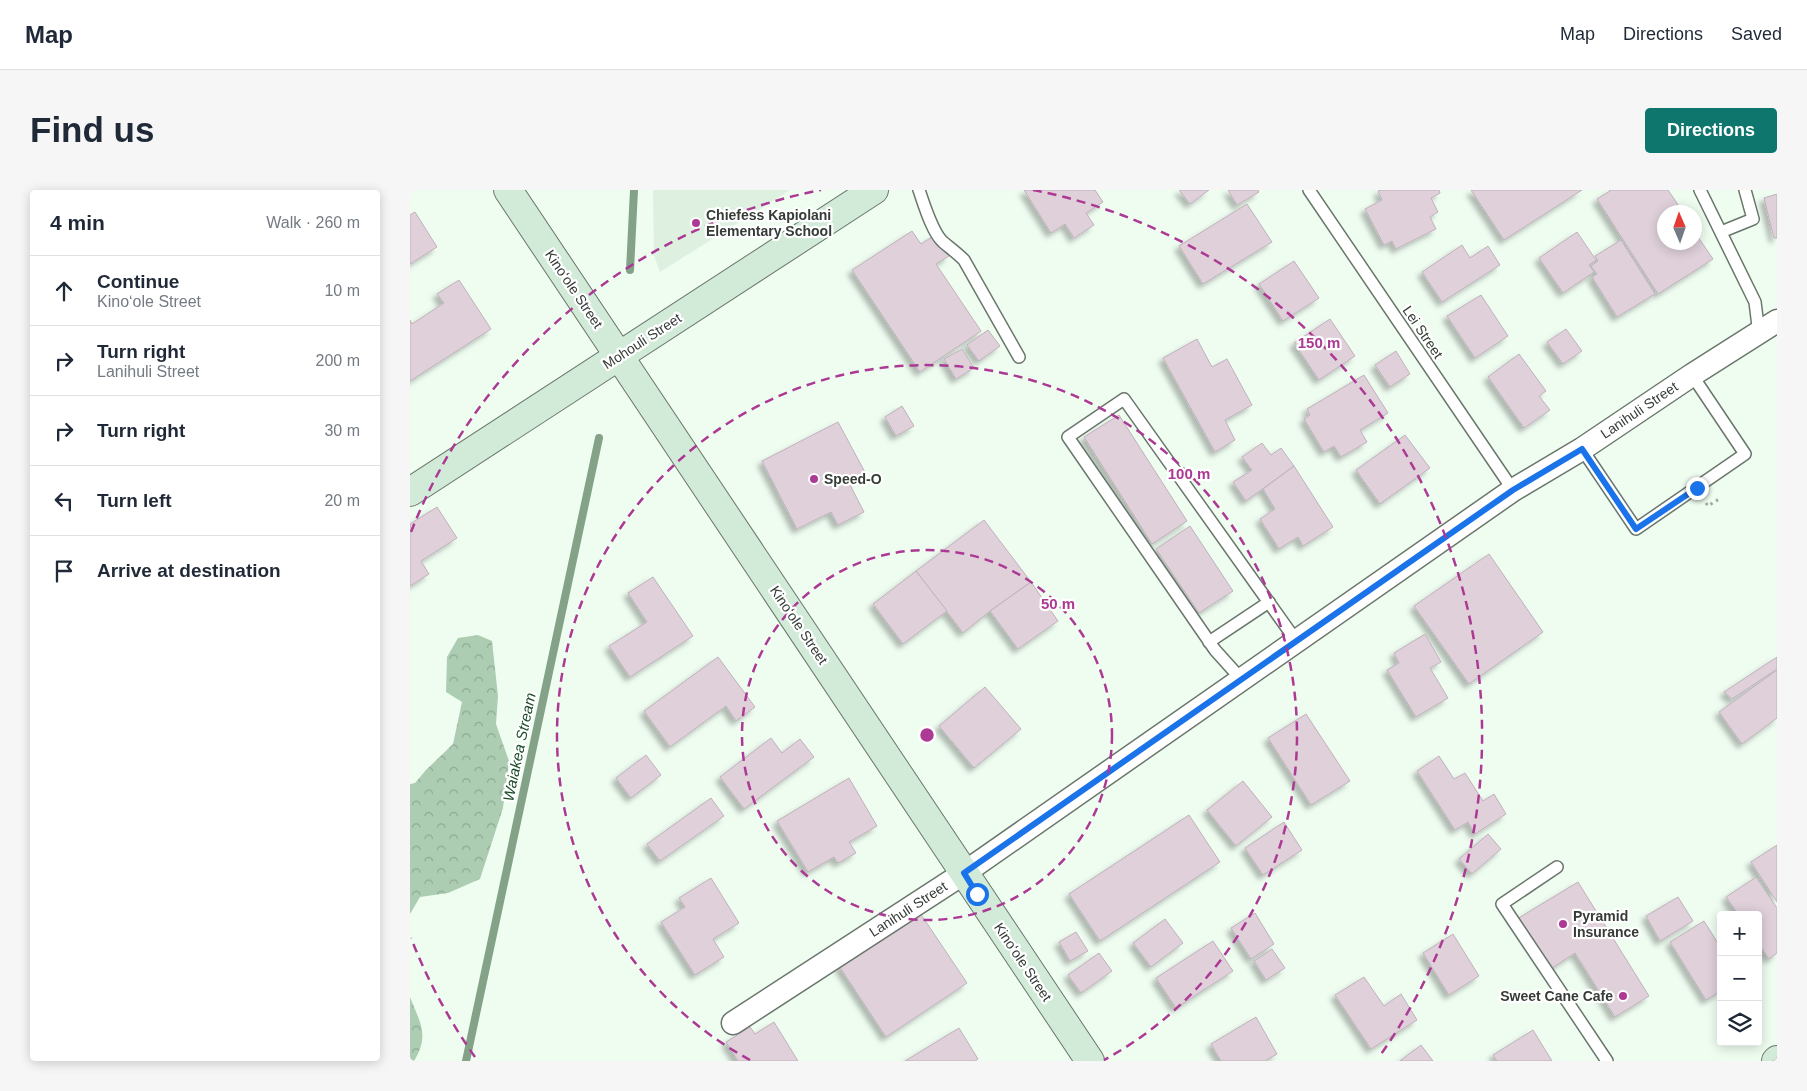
<!DOCTYPE html>
<meta charset="utf-8">
<style>
:root{--surface:#fff;--page:#f6f6f7;--text:#1f2937;--muted:#747a83;--line:#e0e1e3;--accent:#0f766e}
body{margin:0;font-family:Helvetica,sans-serif;background:var(--page);color:var(--text)}
.controls{position:absolute;right:15px;bottom:15px;display:grid;overflow:hidden;border-radius:5px;box-shadow:0 2px 12px #0003}
.controls button{width:45px;height:45px;display:grid;place-items:center;padding:0;border:0;border-bottom:1px solid var(--line);background:var(--surface);color:var(--text);font:25px sans-serif}
.compass{position:absolute;left:1247px;top:15px;width:45px;height:45px;border-radius:50%;background:var(--surface);box-shadow:0 2px 12px #0003;rotate:358deg}
.stop{position:absolute;width:15px;height:15px;margin:-11px;border:4px solid #1a73e8;border-radius:50%;background:#fff}
.stop.end{background:#1a73e8;border-color:#fff;box-shadow:0 1px 5px #0008}
.list{margin:0;padding:0;list-style:none}
h2{display:flex;justify-content:space-between;align-items:center;height:65px;margin:0;padding:0 20px;font-size:21px}
h2 small{font-size:16px;font-weight:400;color:var(--muted)}
.list li{display:grid;grid-template-columns:32px 1fr auto;gap:15px;align-items:center;box-sizing:border-box;height:70px;padding:0 20px;border-top:1px solid var(--line)}
.list b{display:block;font-size:19px;white-space:nowrap}
.list p{margin:0;font-size:16px;white-space:nowrap;color:var(--muted)}
.list em{font-size:16px;font-style:normal;color:var(--muted)}
.icon{flex:none;width:28px;height:28px;fill:none;stroke:currentColor;stroke-width:2;stroke-linecap:round;stroke-linejoin:round}
.map{position:relative;flex:none;width:1367px;height:871px;overflow:hidden;border-radius:5px}
header{display:flex;align-items:center;gap:30px;box-sizing:border-box;height:70px;padding:0 25px;background:var(--surface);border-bottom:1px solid var(--line)}
header strong{font-size:24px}
nav{display:flex;gap:28px;margin-inline-start:auto;font-size:18px}
.intro{display:flex;align-items:center;justify-content:space-between;box-sizing:border-box;height:120px;padding:0 30px}
h1{margin:0;font-size:35px}
.button{padding:12px 22px;border-radius:5px;background:var(--accent);color:#fff;font-size:18px;font-weight:700}
main{display:flex;gap:30px;padding:0 30px}
aside{flex:1;background:var(--surface);border-radius:5px;box-shadow:0 2px 12px #0003}
.map>svg:first-child{display:block}
</style>
<header>
<strong>Map</strong>
<nav><a>Map</a><a>Directions</a><a>Saved</a></nav>
</header>
<div class="intro"><h1>Find us</h1><a class="button">Directions</a></div>
<main>
<aside>
<h2>4 min<small>Walk · 260 m</small></h2>
<ul class="list">
<li><svg class="icon" aria-label="ahead" viewBox="0 0 24 24"><path d="M12 20V5M6 11l6-6 6 6"/></svg><div><b>Continue</b><p>Kinoʻole Street</p></div><em>10 m</em></li>
<li><svg class="icon" aria-label="right" viewBox="0 0 24 24"><path d="M7 20v-9h11M14 6l5 5-5 5"/></svg><div><b>Turn right</b><p>Lanihuli Street</p></div><em>200 m</em></li>
<li><svg class="icon" aria-label="right" viewBox="0 0 24 24"><path d="M7 20v-9h11M14 6l5 5-5 5"/></svg><div><b>Turn right</b></div><em>30 m</em></li>
<li><svg class="icon" aria-label="left" viewBox="0 0 24 24"><path d="M17 20v-9H6M10 6l-5 5 5 5"/></svg><div><b>Turn left</b></div><em>20 m</em></li>
<li><svg class="icon" aria-label="arrive" viewBox="0 0 24 24"><path d="M6 21V4h12l-3 4 3 4H6"/></svg><div><b>Arrive at destination</b></div></li>
</ul>
</aside>
<div class="map">
<svg width="1367" height="871" viewBox="0 0 1367 871">
<defs>
<pattern id="forest-crowns" width="20" height="18" patternUnits="userSpaceOnUse" patternTransform="scale(1.25)"><rect width="20" height="18" fill="#adcdb3"/><path d="M2 6a3 3 0 1 1 6 0M12 15a3 3 0 1 1 6 0" fill="none" stroke="#8ea892"/></pattern>
<filter id="shadow"><feDropShadow dx="-4.5" dy="4.5" stdDeviation="2.5" flood-color="#0004"/></filter>
</defs>
<rect width="100%" height="100%" fill="#effdf1"/>
<path fill="#def1e1" d="M243,0H380L250,82L244,66Z"/>
<g fill="url(#forest-crowns)">
<path d="M68,445L82,451L88,506L86,534L99,571L93,618L70,689L38,703L10,707L0,724V594L5,593L16,580L43,554L52,512L36,502L37,467L48,448Z"/>
<path d="M0,807C10,833 20,845 4,871H0Z"/>
</g>
<g fill="none" stroke-linecap="round" stroke-linejoin="round">
<g stroke="#83a288" stroke-width="8">
<path d="M220,80L224,0"/>
<path d="M56,871L189,248"/>
</g>
</g>
<g fill="#dfd0da" stroke="#bfb1bb" filter="url(#shadow)">
<path d="M614,0H685L693,12L676,23L684,35L664,48L655,34L641,43Z"/>
<path d="M769,0H799L780,14Z"/>
<path d="M818,0H848L849,2L827,15Z"/>
<path d="M971,0H1029L1030,3L1021,8L1028,22L1020,27L1026,39L986,59L982,51L974,55L955,19L972,10L968,1Z"/>
<path d="M1061,0H1172L1094,50Z"/>
<path d="M1199,0H1258L1273,22H1254V52H1284V41L1303,69L1248,104L1187,9L1200,1Z"/>
<path d="M1367,4V48H1364L1354,8Z"/>
<path d="M837,14L862,52L793,94L769,56Z"/>
<path d="M5,22L27,57L0,74V25Z"/>
<path d="M502,41L511,54L525,45L539,66L526,74L571,141L510,182L442,80Z"/>
<path d="M1167,42L1186,70L1179,75L1184,82L1153,103L1129,68Z"/>
<path d="M1211,50L1245,104L1207,127L1182,87L1187,84L1181,76L1188,71L1185,66Z"/>
<path d="M1052,55L1060,68L1078,56L1090,75L1032,112L1012,82Z"/>
<path d="M884,71L909,108L873,131L849,94Z"/>
<path d="M49,90L81,139L0,191V130L2,134L34,113L27,104Z"/>
<path d="M1071,105L1098,146L1065,168L1037,126Z"/>
<path d="M920,129L945,166L909,190L884,153Z"/>
<path d="M1156,139L1172,161L1153,174L1137,152Z"/>
<path d="M578,140L590,156L569,171L557,155Z"/>
<path d="M787,149L802,177L817,169L842,215L815,230L825,250L805,262L753,168Z"/>
<path d="M552,159L564,178L546,189L534,169Z"/>
<path d="M986,161L1000,184L980,197L965,175Z"/>
<path d="M1109,164L1136,201L1129,206L1140,220L1114,238L1078,187Z"/>
<path d="M954,185L978,223L950,240L957,252L931,267L924,256L914,262L894,229L900,225L897,219Z"/>
<path d="M492,216L504,236L486,246L475,227Z"/>
<path d="M709,225L777,331L742,354L674,247Z"/>
<path d="M428,232L456,284L439,293L454,322L428,335L421,322L387,339L352,271Z"/>
<path d="M995,245L1020,278L970,314L946,280Z"/>
<path d="M852,253L861,265L871,258L884,276L836,311L823,292L842,280L832,267Z"/>
<path d="M884,276L923,337L893,356L888,347L869,359L850,329L865,319L853,299Z"/>
<path d="M27,317L47,348L11,371L19,384L0,396V334Z"/>
<path d="M574,330L621,392L580,421L553,443L506,381Z"/>
<path d="M780,336L823,401L789,423L746,359Z"/>
<path d="M1079,364L1133,442L1059,494L1004,416Z"/>
<path d="M506,381L537,421L493,454L463,414Z"/>
<path d="M243,387L283,446L220,487L199,456L237,432L218,403Z"/>
<path d="M621,392L648,431L608,459L580,421Z"/>
<path d="M1015,444L1031,472L1020,478L1038,508L1006,527L977,480L989,473L984,463Z"/>
<path d="M308,467L345,517L326,531L316,516L260,557L234,521Z"/>
<path d="M1367,467V479L1322,509L1314,502Z"/>
<path d="M1367,480V528L1332,554L1309,522Z"/>
<path d="M575,497L611,539L564,578L529,536Z"/>
<path d="M896,524L940,591L901,615L858,548Z"/>
<path d="M361,548L372,563L390,549L404,567L334,619L310,587Z"/>
<path d="M236,565L251,585L221,608L206,588Z"/>
<path d="M1029,566L1044,589L1055,583L1073,611L1084,604L1096,624L1065,644L1058,632L1045,640L1007,581Z"/>
<path d="M439,588L467,636L439,652L446,663L428,673L424,667L398,682L367,631Z"/>
<path d="M833,591L862,627L826,656L797,620Z"/>
<path d="M301,608L314,626L250,671L237,654Z"/>
<path d="M779,625L810,672L690,751L659,704Z"/>
<path d="M874,632L892,660L853,685L835,658Z"/>
<path d="M1078,644L1091,659L1062,684L1049,669Z"/>
<path d="M1367,655V712L1341,672Z"/>
<path d="M1346,687L1367,718V763L1359,769L1348,753V725H1329L1316,707Z"/>
<path d="M301,688L329,733L303,749L314,767L285,785L251,732L275,717L269,708Z"/>
<path d="M1168,692L1239,806L1205,827L1165,763L1139,780L1107,729Z"/>
<path d="M1268,707L1283,731L1250,751L1236,726Z"/>
<path d="M510,723L557,793L476,847L429,776Z"/>
<path d="M845,723L864,754L841,769L821,738Z"/>
<path d="M755,729L773,753L741,777L723,753Z"/>
<path d="M1294,731L1311,758V801L1296,810L1260,752Z"/>
<path d="M666,742L678,761L660,771L649,752Z"/>
<path d="M1043,744L1069,786L1039,805L1013,763Z"/>
<path d="M803,751L823,781L766,818L746,788Z"/>
<path d="M862,759L875,778L856,790L844,771Z"/>
<path d="M689,763L702,781L671,803L658,785Z"/>
<path d="M954,787L974,816L991,804L1007,830L961,859L925,805Z"/>
<path d="M846,827L867,864L855,871H811L801,854Z"/>
<path d="M364,832L388,871H328L316,852L340,837L345,844Z"/>
<path d="M549,838L568,869L565,871H495Z"/>
<path d="M1123,840L1142,871H1087L1083,865Z"/>
<path d="M1011,855L1023,871H990Z"/>
</g>
<g fill="none" stroke-linecap="round" stroke-linejoin="round">
<defs>
<g id="lane">
<path d="M509,0C514,14 522,42 533,52C540,58 547,63 554,70L609,167"/>
<path d="M899,0L1103,300"/>
<path d="M1290,0L1345,112L1349,144"/>
<path d="M1311,42L1343,29L1335,0"/>
<path d="M1172,259L1226,339L1335,264L1282,185"/>
<path d="M799,452L859,412"/>
<path d="M832,490L805,460L658,247L714,209L887,452"/>
<path d="M1147,677L1092,714L1197,871"/>
</g>
<path id="street" d="M323,833L554,683L1103,300L1172,259L1282,185L1367,131"/>
<g id="secondary">
<path d="M98,0L680,871"/>
<path d="M0,302L464,0"/>
<path d="M1366,871L1367,870"/>
</g>
</defs>
<use href="#lane" stroke="#6a766c" stroke-width="14"/>
<use href="#street" stroke="#6a766c" stroke-width="25"/>
<use href="#secondary" stroke="#6a766c" stroke-width="30"/>
<path stroke="#a2aca3" stroke-width="3" stroke-dasharray="2.5 4" stroke-linecap="butt" d="M1296,313L1298,316L1309,309"/>
<use href="#lane" stroke="#fff" stroke-width="11"/>
<use href="#street" stroke="#fff" stroke-width="22"/>
<use href="#secondary" stroke="#d2ebd8" stroke-width="28"/>
</g>
<g fill="none" stroke-linecap="round" stroke-linejoin="round">
<path stroke="#1a73e8" stroke-width="6" d="M567,704L554,683L1103,300L1172,259L1226,339L1287,298"/>
</g>
<g fill="none" stroke="#ac3993" stroke-width="2.5" stroke-dasharray="9 6">
<circle cx="517" cy="545" r="185"/>
<path d="M340 870A370 370 0 1 1 694 870"/>
<path d="M65 867A555 555 0 0 1 1 748M1 342A555 555 0 0 1 411 0M623 0A555 555 0 0 1 969 867"/>
</g>
<g fill="#ac3993" stroke="#fff" stroke-width="2">
<circle cx="286" cy="33" r="5"/>
<circle cx="404" cy="289" r="5"/>
<circle cx="1153" cy="734" r="5"/>
<circle cx="1213" cy="806" r="5"/>
</g>
<g text-anchor="middle" dominant-baseline="central" stroke-width="4.5" stroke-linejoin="round" paint-order="stroke">
<g font-size="14" font-weight="bold" fill="#353b36" stroke="#fff" text-anchor="start">
<text x="296" y="25">Chiefess Kapiolani<tspan x="296" dy="16">Elementary School</tspan></text>
<text x="414" y="289">Speed-O</text>
<text x="1163" y="726">Pyramid<tspan x="1163" dy="16">Insurance</tspan></text>
<text x="1203" y="806" text-anchor="end">Sweet Cane Cafe</text>
</g>
<g font-size="14" fill="#353b36" stroke="#fff">
<text transform="translate(164 99) rotate(56)">Kinoʻole Street</text>
<text transform="translate(1013 142) rotate(56)">Lei Street</text>
<text transform="translate(232 151) rotate(-33)">Mohouli Street</text>
<text transform="translate(1229 220) rotate(-34)">Lanihuli Street</text>
<text transform="translate(389 435) rotate(56)">Kinoʻole Street</text>
<text transform="translate(498 719) rotate(-33)">Lanihuli Street</text>
<text transform="translate(613 772) rotate(56)">Kinoʻole Street</text>
</g>
<g font-size="15" font-style="italic" fill="#194b28" stroke="#fff">
<text transform="translate(109 557) rotate(-78)">Waiakea Stream</text>
</g>
</g>
<circle cx="517" cy="545" r="8" fill="#ac3993" stroke="#fff" stroke-width="2.5"/>
<g font-size="15" text-anchor="middle" font-weight="bold" fill="#ac3993" stroke="#fff" stroke-width="4.5" stroke-linejoin="round" paint-order="stroke">
<text x="909" y="158">150 m</text>
<text x="779" y="289">100 m</text>
<text x="648" y="419">50 m</text>
</g>
</svg>
<div class="controls">
<button>+</button>
<button>−</button>
<button><svg class="icon" aria-label="layers" viewBox="0 0 24 24"><path d="M12 4l9 5-9 5-9-5zM3 14l9 5 9-5"/></svg></button>
</div>
<svg class="compass" viewBox="-18 -18 36 36"><path d="M0-13l5 13h-10z" fill="#e53935"/><path d="M0 13l5-13h-10z" fill="#747a83"/></svg>
<div class="stop" style="left:567px;top:704px"></div>
<div class="stop end" style="left:1287px;top:298px"></div>
</div>
</main>
